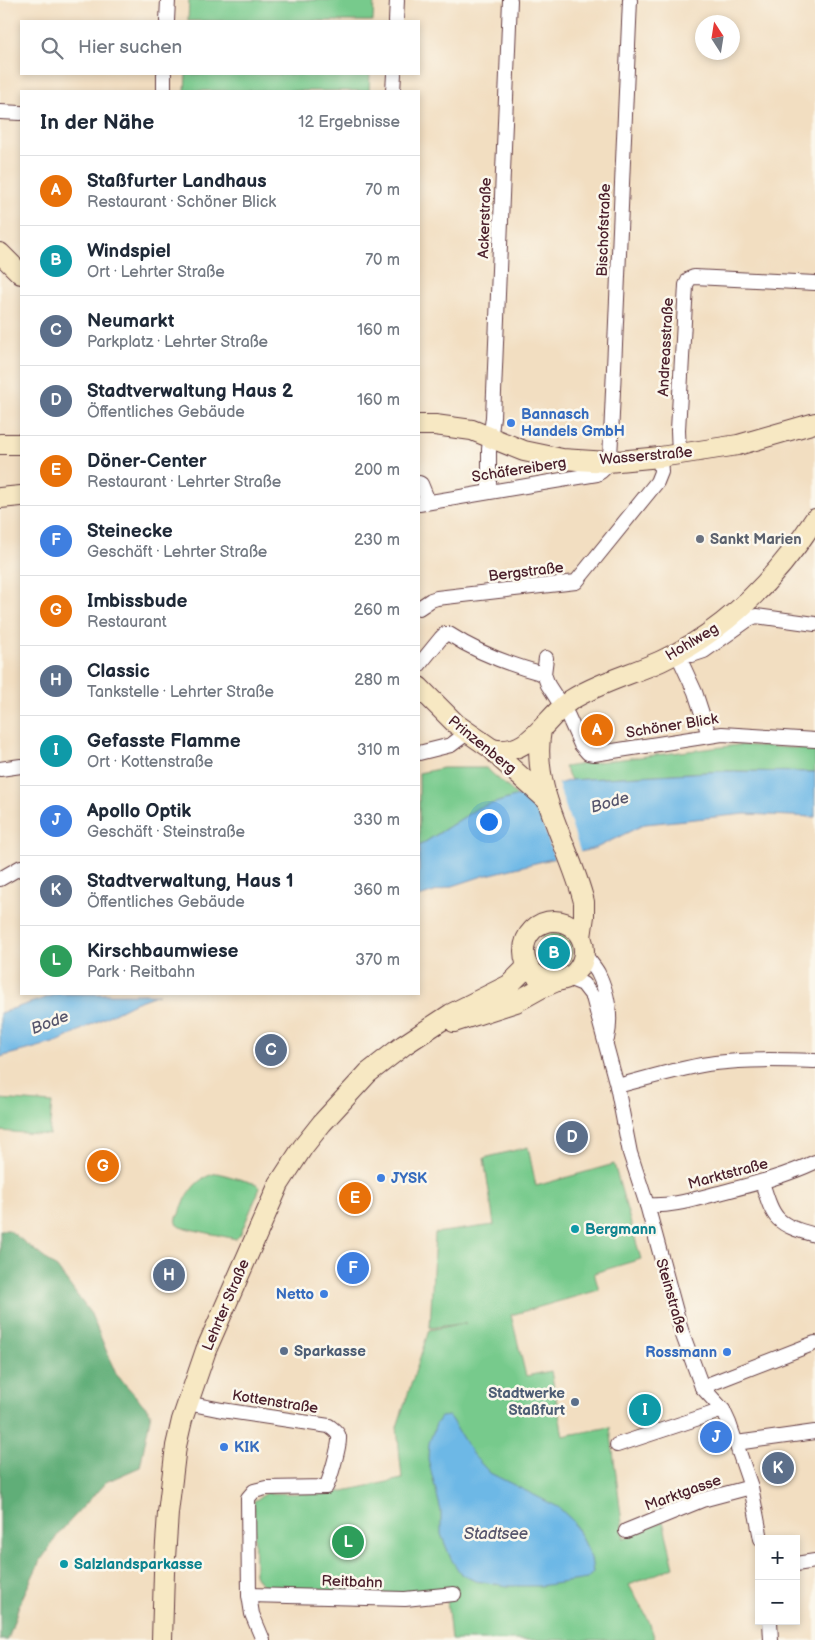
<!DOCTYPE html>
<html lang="de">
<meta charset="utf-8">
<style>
:root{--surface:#fff;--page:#f2f2f3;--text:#1f2937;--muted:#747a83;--line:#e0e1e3;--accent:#b5179e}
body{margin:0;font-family:"Balsamiq Sans",sans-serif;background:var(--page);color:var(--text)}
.controls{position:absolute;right:15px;bottom:15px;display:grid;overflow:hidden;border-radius:0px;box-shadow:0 2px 8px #0003}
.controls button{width:45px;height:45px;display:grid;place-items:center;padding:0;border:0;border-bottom:1px solid var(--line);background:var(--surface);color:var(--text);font:25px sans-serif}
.compass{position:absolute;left:695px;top:15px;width:45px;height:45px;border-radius:50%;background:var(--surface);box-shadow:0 2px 8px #0003;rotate:348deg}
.you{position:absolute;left:488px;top:821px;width:18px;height:18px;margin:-12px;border:4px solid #fff;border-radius:50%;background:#1a73e8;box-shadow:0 0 0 8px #1a73e833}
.badge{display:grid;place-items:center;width:32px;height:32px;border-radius:50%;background:var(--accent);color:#fff;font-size:16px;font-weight:700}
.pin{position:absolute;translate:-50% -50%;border:2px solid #fff;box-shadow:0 1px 5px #0006}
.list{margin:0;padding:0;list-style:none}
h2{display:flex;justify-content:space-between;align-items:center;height:65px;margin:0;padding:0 20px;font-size:21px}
h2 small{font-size:16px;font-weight:400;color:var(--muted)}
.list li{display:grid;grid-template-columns:32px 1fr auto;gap:15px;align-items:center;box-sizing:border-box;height:70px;padding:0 20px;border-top:1px solid var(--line)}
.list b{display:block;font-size:19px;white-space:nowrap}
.list p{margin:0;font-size:16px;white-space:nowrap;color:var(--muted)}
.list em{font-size:16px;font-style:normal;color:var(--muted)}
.icon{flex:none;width:28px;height:28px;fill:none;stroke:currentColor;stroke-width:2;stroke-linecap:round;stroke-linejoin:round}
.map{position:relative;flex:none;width:815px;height:1640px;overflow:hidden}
.search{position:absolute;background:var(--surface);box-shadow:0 2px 8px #0003;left:20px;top:20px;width:400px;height:55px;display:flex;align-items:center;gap:12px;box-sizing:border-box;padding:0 18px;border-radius:0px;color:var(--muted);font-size:19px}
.panel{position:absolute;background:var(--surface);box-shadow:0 2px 8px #0003;left:20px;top:90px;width:400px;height:905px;border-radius:0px}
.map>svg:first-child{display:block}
</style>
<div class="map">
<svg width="815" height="1640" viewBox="0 0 815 1640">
<rect width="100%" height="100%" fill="#fbf7ec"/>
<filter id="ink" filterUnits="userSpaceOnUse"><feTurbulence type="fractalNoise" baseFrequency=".02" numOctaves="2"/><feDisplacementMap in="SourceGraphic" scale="10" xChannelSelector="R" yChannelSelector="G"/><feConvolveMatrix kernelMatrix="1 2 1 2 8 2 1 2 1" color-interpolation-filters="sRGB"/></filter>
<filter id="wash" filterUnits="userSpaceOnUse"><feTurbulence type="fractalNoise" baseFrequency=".0096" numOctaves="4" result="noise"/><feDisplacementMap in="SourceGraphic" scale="20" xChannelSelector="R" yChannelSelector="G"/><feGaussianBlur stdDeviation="1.12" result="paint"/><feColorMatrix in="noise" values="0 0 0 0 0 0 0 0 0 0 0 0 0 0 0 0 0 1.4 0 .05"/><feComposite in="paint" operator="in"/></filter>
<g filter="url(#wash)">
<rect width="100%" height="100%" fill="#f2dec1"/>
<g fill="#77ca8c" stroke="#60745c">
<path d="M189,0H374L373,21H188Z"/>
<path d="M186,74H370L369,91H185Z"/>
<path d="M738,745L815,749V772L725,771L571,780L564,767L598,762Z"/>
<path d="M443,768H486L518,796L478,808L419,846V773Z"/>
<circle cx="554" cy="951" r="17"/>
<path d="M0,1099L52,1103L49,1135L0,1131Z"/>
<path d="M528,1147L536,1186L614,1164L641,1259L594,1273L599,1290L511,1315L526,1376L551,1371L563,1436L610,1427L624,1539L663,1521L674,1567L629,1585L649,1621L655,1640H451L446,1589L405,1594L283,1591C268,1588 262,1589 255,1574L254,1501L267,1493L329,1494L402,1479L397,1427L429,1330L466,1323L430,1328L435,1233L494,1225L484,1158Z"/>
<path d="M218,1173L257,1184L260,1188L240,1235L236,1239L180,1227L176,1224L177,1218C187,1197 192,1178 218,1173Z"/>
</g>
<path fill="#61ae78" stroke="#566652" d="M0,1230H9L57,1268L91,1314L116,1374L151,1413L140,1467L106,1482L59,1533L39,1563L19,1605L8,1640H0Z"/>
<g fill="#6db8e6" stroke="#5c6c88">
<path d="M725,771L815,772V817L745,814L645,824L596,848L483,876L419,897V846L478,808L571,780Z"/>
<path d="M57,994H159L134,1003L57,1042L0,1057V1013Z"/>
<path d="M449,1416L473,1455L490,1473L558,1507L573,1521L591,1558L593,1572L587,1579L540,1586H508L475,1581L461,1574L451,1559L441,1534V1511L428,1459L429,1443L436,1424L441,1417Z"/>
</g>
<path fill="#f2dec1" d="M557,781L581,854L555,861L541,818L523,792Z"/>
</g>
<g filter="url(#ink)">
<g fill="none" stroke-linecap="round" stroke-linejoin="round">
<defs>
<g id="street">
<path d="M167,21L168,0"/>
<path d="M396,21L397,0"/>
<path d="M164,91V74"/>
<path d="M393,91L394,74"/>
<path d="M0,112L21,113"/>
<path d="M679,455L678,430L686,285L689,279L694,277L815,283"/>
<path d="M419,483L421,484L428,501"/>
<path d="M489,491V449L493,417L510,0"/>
<path d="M419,504L597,474C612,466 610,453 611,437L630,0"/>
<path d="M419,608L431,600L437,598L576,582L657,482L661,472L660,457"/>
<path d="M677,653L692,655L704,651L749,619L756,616L815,624"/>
<path d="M677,653L695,692L709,735"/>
<path d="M546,658L544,674L548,685L568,716L581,745L588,753L594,754L722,734L815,740"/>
<path d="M419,665L441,638L445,634H449C478,653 510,665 544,674"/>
<path d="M419,753L451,745L467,733"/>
<path d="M0,769L21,766"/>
<path d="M0,879L21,867"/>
<path d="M584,953C588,960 594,966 598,973C608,993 612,1017 607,1039"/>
<path d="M568,978L583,984L593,997L617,1086L630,1153L647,1205L681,1330L702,1387L723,1410L729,1423L751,1487L761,1539"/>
<path d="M617,1086C649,1078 682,1067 715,1063C748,1059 781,1060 815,1061"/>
<path d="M762,1182C774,1221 776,1224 815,1235"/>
<path d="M647,1205C672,1207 695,1199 719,1193C753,1184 783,1177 815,1162"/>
<path d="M702,1387L815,1343"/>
<path d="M187,1403L222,1410L329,1426C333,1429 338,1432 339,1437C340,1445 330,1480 326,1487L266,1488L254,1491L248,1498L249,1595L252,1614L263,1640"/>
<path d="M736,1443L815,1432"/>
<path d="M617,1445L723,1410"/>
<path d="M626,1531L702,1500L751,1487"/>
<path d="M796,1564L815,1561"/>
<path d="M249,1595L405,1599L454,1594"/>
<path d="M770,1621L771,1640"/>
</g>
<g id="secondary">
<path d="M0,253L21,274"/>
<path d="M419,425H435L472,430L524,451L562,459L608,462L660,457L738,445L815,423"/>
<path d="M0,444H21"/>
<path d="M0,498L21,496"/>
<path d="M419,687L456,724L492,749L501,759L547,800"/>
<path d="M541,730C530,790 570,845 584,902V916L581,937"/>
<path d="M492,749C530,758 544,718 571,700C598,683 632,674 661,661C727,630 776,579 815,519"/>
<circle cx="554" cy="951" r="30"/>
<path d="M454,1022L516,1002L541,988L557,981"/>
<path d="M162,1640L164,1573L168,1513L176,1446L182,1420L206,1350L279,1184L303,1147L322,1123L368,1073L404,1045L451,1014L509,985L525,969L526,963"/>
</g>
</defs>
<use href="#street" stroke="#633c42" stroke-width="16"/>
<use href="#secondary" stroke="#633c42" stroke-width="22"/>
<use href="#street" stroke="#fff" stroke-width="14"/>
<use href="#secondary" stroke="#f7e8c3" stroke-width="20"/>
</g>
</g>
<g fill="#3f7fe0" stroke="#fbf7ec" stroke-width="2">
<circle cx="511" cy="423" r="5"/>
<circle cx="381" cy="1178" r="5"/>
<circle cx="324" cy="1294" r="5"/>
<circle cx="727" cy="1352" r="5"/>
<circle cx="224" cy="1447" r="5"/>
</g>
<circle fill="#6b7280" stroke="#fbf7ec" stroke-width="2" cx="700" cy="539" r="5"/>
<g fill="#0f9aa8" stroke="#fbf7ec" stroke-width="2">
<circle cx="575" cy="1229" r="5"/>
<circle cx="64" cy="1564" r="5"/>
</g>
<g fill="#5c6f8a" stroke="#fbf7ec" stroke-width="2">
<circle cx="284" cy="1351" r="5"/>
<circle cx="575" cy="1402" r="5"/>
</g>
<g text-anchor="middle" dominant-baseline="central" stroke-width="5" stroke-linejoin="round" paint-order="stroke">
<g font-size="15" fill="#4a1f2b" stroke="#fbf7ec">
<text transform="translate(485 218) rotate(-88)">Ackerstraße</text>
<text transform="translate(604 230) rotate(-88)">Bischofstraße</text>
<text transform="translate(666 347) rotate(-87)">Andreasstraße</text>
<text transform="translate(646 456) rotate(-5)">Wasserstraße</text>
<text transform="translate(519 470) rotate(-9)">Schäfereiberg</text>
<text transform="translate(526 572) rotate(-7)">Bergstraße</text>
<text transform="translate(692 642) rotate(-31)">Hohlweg</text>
<text transform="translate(672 726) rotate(-9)">Schöner Blick</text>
<text transform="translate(482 745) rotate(39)">Prinzenberg</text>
<text transform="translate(728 1174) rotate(-15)">Marktstraße</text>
<text transform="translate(671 1296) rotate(74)">Steinstraße</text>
<text transform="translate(226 1305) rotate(-67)">Lehrter Straße</text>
<text transform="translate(275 1402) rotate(9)">Kottenstraße</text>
<text transform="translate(683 1493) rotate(-20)">Marktgasse</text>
<text transform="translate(352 1582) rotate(2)">Reitbahn</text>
</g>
<g font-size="15" font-weight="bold" fill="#366cbe" stroke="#fbf7ec" text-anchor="start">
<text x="521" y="414">Bannasch<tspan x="521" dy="17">Handels GmbH</tspan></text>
<text x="391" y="1178">JYSK</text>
<text x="314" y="1294" text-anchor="end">Netto</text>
<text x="717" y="1352" text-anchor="end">Rossmann</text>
<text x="234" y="1447">KIK</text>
</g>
<g font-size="15" font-weight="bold" fill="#5b616d" stroke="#fbf7ec" text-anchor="start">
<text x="710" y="539">Sankt Marien</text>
</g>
<g font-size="15" font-weight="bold" fill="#0d838f" stroke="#fbf7ec" text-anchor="start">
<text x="585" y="1229">Bergmann</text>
<text x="74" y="1564">Salzlandsparkasse</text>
</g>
<g font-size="15" font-weight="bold" fill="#4e5e75" stroke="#fbf7ec" text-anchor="start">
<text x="294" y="1351">Sparkasse</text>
<text x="565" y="1393" text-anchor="end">Stadtwerke<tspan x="565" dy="17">Staßfurt</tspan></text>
</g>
<g font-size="16" font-style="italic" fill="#56556c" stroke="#fbf7ec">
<text transform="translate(610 803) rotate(-16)">Bode</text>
<text transform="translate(50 1023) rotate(-21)">Bode</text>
<text x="496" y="1534">Stadtsee</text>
</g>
</g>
</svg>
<div class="controls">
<button>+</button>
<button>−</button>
</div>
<svg class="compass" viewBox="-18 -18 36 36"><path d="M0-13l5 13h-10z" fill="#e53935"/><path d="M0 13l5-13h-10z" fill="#747a83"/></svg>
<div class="you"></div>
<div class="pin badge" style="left:597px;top:730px;background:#e8710a">A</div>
<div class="pin badge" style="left:554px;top:953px;background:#0f9aa8">B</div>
<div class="pin badge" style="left:271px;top:1050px;background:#5c6f8a">C</div>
<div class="pin badge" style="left:572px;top:1137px;background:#5c6f8a">D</div>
<div class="pin badge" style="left:355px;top:1198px;background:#e8710a">E</div>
<div class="pin badge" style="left:353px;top:1268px;background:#3f7fe0">F</div>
<div class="pin badge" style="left:103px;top:1166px;background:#e8710a">G</div>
<div class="pin badge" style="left:169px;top:1275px;background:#5c6f8a">H</div>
<div class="pin badge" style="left:645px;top:1410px;background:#0f9aa8">I</div>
<div class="pin badge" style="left:716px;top:1437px;background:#3f7fe0">J</div>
<div class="pin badge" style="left:778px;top:1468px;background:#5c6f8a">K</div>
<div class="pin badge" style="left:348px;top:1542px;background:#2e9e5b">L</div>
<div class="search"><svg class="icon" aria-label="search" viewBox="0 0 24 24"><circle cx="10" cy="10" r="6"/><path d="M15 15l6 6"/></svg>Hier suchen</div>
<section class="panel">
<h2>In der Nähe<small>12 Ergebnisse</small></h2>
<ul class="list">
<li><span class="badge" style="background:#e8710a">A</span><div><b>Staßfurter Landhaus</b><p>Restaurant · Schöner Blick</p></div><em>70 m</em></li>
<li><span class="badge" style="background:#0f9aa8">B</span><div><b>Windspiel</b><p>Ort · Lehrter Straße</p></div><em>70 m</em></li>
<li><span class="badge" style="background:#5c6f8a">C</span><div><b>Neumarkt</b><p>Parkplatz · Lehrter Straße</p></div><em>160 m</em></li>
<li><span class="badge" style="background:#5c6f8a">D</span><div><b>Stadtverwaltung Haus 2</b><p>Öffentliches Gebäude</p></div><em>160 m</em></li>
<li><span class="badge" style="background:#e8710a">E</span><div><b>Döner-Center</b><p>Restaurant · Lehrter Straße</p></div><em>200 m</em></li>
<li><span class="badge" style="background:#3f7fe0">F</span><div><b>Steinecke</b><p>Geschäft · Lehrter Straße</p></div><em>230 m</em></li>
<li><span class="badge" style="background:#e8710a">G</span><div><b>Imbissbude</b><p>Restaurant</p></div><em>260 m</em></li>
<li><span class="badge" style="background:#5c6f8a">H</span><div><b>Classic</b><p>Tankstelle · Lehrter Straße</p></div><em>280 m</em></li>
<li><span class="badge" style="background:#0f9aa8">I</span><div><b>Gefasste Flamme</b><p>Ort · Kottenstraße</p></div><em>310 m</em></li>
<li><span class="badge" style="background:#3f7fe0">J</span><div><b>Apollo Optik</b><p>Geschäft · Steinstraße</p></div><em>330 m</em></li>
<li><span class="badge" style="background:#5c6f8a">K</span><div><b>Stadtverwaltung, Haus 1</b><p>Öffentliches Gebäude</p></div><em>360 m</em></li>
<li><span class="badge" style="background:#2e9e5b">L</span><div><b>Kirschbaumwiese</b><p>Park · Reitbahn</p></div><em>370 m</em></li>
</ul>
</section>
</div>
